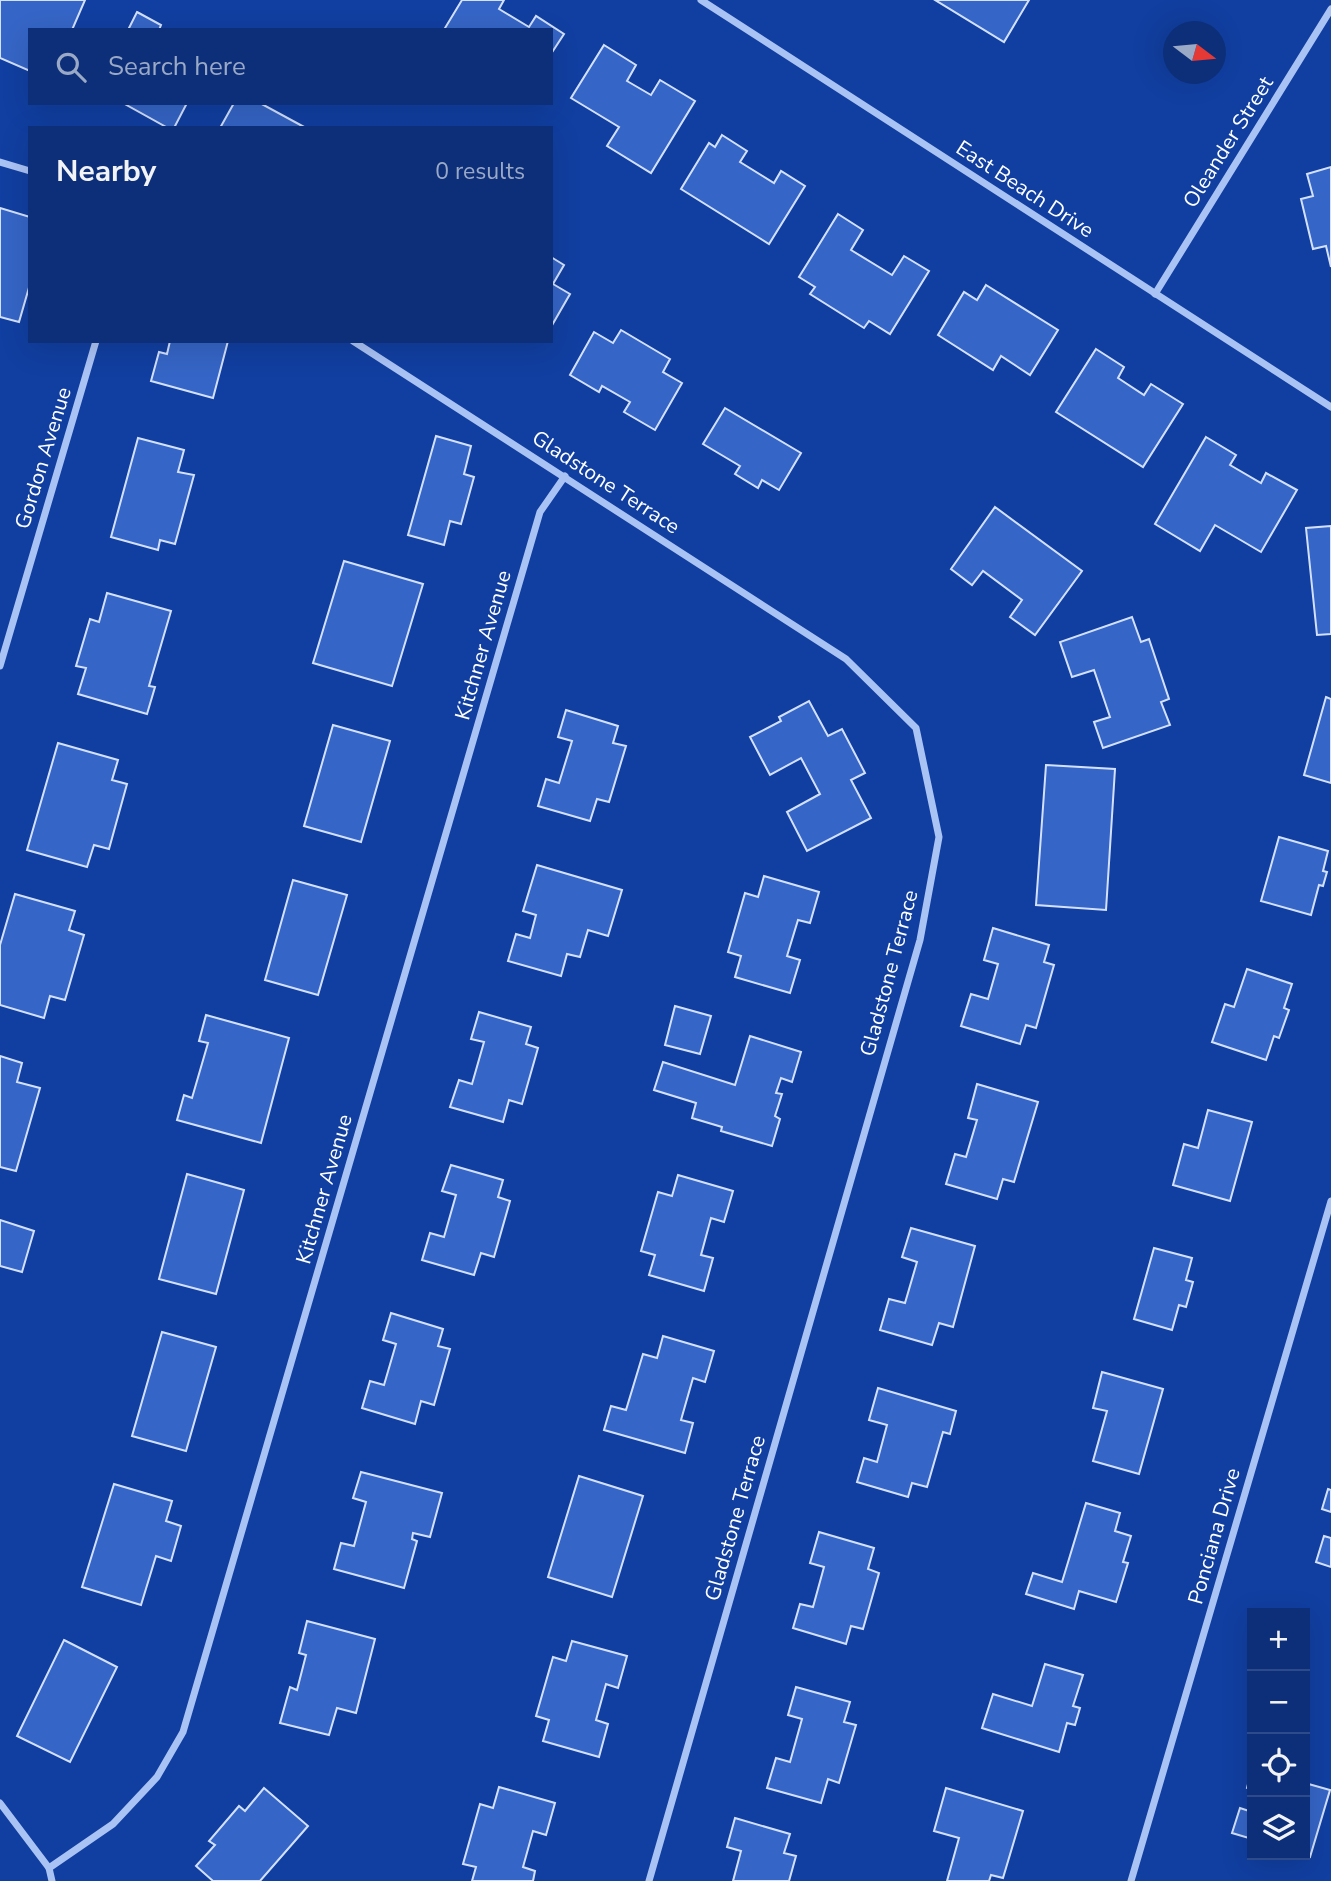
<!DOCTYPE html>
<meta charset="utf-8">
<style>
:root{--surface:#0d2f79;--page:#1b3b80;--text:#f1f3f6;--muted:#9aa9c6;--line:#2d4a8a}
body{margin:0;font-family:"Nunito Sans",sans-serif;background:var(--page);color:var(--text)}
.controls{position:absolute;right:21px;bottom:21px;display:grid;overflow:hidden;border-radius:0px;box-shadow:0 7px 28px #0002}
.controls button{width:63px;height:63px;display:grid;place-items:center;padding:0;border:0;border-bottom:2px solid var(--line);background:var(--surface);color:var(--text);font:35px sans-serif}
.compass{position:absolute;left:1163px;top:21px;width:63px;height:63px;border-radius:50%;background:var(--surface);box-shadow:0 7px 28px #0002;rotate:106deg}
.list{margin:0;padding:0;list-style:none}
h2{display:flex;justify-content:space-between;align-items:center;height:91px;margin:0;padding:0 28px;font-size:30px}
h2 small{font-size:23px;font-weight:400;color:var(--muted)}
.icon{flex:none;width:38px;height:38px;fill:none;stroke:currentColor;stroke-width:2;stroke-linecap:round;stroke-linejoin:round}
.map{position:relative;flex:none;width:1331px;height:1881px;overflow:hidden}
.search{position:absolute;background:var(--surface);box-shadow:0 7px 28px #0002;left:28px;top:28px;width:525px;height:77px;display:flex;align-items:center;gap:18px;box-sizing:border-box;padding:0 24px;border-radius:0px;color:var(--muted);font-size:26px}
.panel{position:absolute;background:var(--surface);box-shadow:0 7px 28px #0002;left:28px;top:126px;width:525px;height:217px;border-radius:0px}
.map>svg:first-child{display:block}
</style>
<div class="map">
<svg width="1331" height="1881" viewBox="0 0 1331 1881">
<rect width="100%" height="100%" fill="#113fa1"/>
<g fill="#3565c6" stroke="#d3e1fe" stroke-width="2">
<path d="M0,0H85L72,30H30V71L0,58Z"/>
<path d="M462,0H504L499,9L529,27L536,16L564,34L551,54V30H447L445,28Z"/>
<path d="M935,0H1029L1004,42Z"/>
<path d="M137,12L161,25L159,30H128Z"/>
<path d="M604,45L636,65L627,81L651,95L660,80L695,101L651,173L607,146L619,127L571,98Z"/>
<path d="M123,103H187L174,128H168Z"/>
<path d="M234,103H260L306,128H220Z"/>
<path d="M722,135L747,151L740,162L774,183L781,171L805,186L769,244L681,189L709,143L715,147Z"/>
<path d="M1331,167V267L1326,246L1313,249L1301,199L1313,196L1307,174Z"/>
<path d="M0,208L30,217V284L19,322L0,317Z"/>
<path d="M838,214L863,230L851,250L892,275L904,256L929,271L890,334L869,321L864,328L810,294L815,287L799,277Z"/>
<path d="M551,257L564,265L553,284L570,294L551,327Z"/>
<path d="M986,285L1058,330L1030,375L1001,356L993,370L938,335L964,292L977,300Z"/>
<path d="M621,330L670,359L663,372L682,383L655,430L624,412L630,402L602,386L599,392L570,375L594,332L613,343Z"/>
<path d="M170,341H228L213,398L151,381L159,352L167,354Z"/>
<path d="M1096,349L1124,367L1118,378L1144,395L1151,384L1183,404L1143,467L1056,412Z"/>
<path d="M725,408L801,453L779,490L762,480L758,488L735,474L740,466L703,444Z"/>
<path d="M436,436L471,446L464,474L474,477L461,524L450,521L444,545L408,535Z"/>
<path d="M1206,437L1236,455L1230,465L1261,483L1266,473L1297,490L1261,552L1215,525L1200,551L1155,524Z"/>
<path d="M138,438L184,450L178,472L194,475L175,544L160,540L158,550L111,537Z"/>
<path d="M995,507L1082,571L1035,635L1010,617L1022,600L983,571L972,585L951,569Z"/>
<path d="M1331,526V634L1317,635L1306,528Z"/>
<path d="M344,561L423,584L392,686L313,663Z"/>
<path d="M107,593L171,611L149,686L155,687L147,714L78,694L86,668L76,666L90,619L99,622Z"/>
<path d="M1132,617L1141,642L1149,639L1169,699L1161,702L1170,725L1103,748L1094,722L1110,717L1094,670L1072,677L1060,642Z"/>
<path d="M1326,697L1331,699V783L1304,775Z"/>
<path d="M809,701L828,736L842,729L865,773L851,780L871,818L807,851L787,812L820,794L801,758L770,775L750,737L781,721L779,717Z"/>
<path d="M566,710L618,726L613,743L626,746L609,802L597,799L590,821L538,806L546,779L559,783L572,741L558,737Z"/>
<path d="M333,725L390,741L361,842L304,826Z"/>
<path d="M58,743L118,760L112,780L127,784L109,849L94,845L87,867L27,850Z"/>
<path d="M1046,765L1115,769L1106,910L1036,905Z"/>
<path d="M1279,837L1328,851L1323,871L1327,872L1323,886L1319,885L1311,915L1261,901Z"/>
<path d="M537,865L622,890L608,936L588,930L580,957L567,954L561,976L508,961L516,934L530,938L536,915L523,911Z"/>
<path d="M764,876L819,892L810,923L798,920L787,956L800,960L790,993L735,977L741,956L728,952L745,893L758,897Z"/>
<path d="M293,880L347,895L318,995L265,980Z"/>
<path d="M15,894L75,911L69,930L84,935L65,1000L50,996L44,1018L0,1005V945Z"/>
<path d="M993,928L1049,945L1044,962L1054,965L1036,1028L1026,1025L1020,1044L961,1026L971,994L988,999L998,964L984,960Z"/>
<path d="M1247,969L1292,984L1284,1008L1289,1010L1279,1038L1274,1036L1266,1060L1212,1042L1225,1004L1234,1007Z"/>
<path d="M675,1006L711,1016L700,1054L665,1045Z"/>
<path d="M479,1012L531,1027L526,1044L538,1048L522,1104L509,1100L503,1122L450,1107L459,1080L472,1084L484,1042L471,1039Z"/>
<path d="M206,1015L289,1038L261,1143L177,1120L184,1095L192,1098L208,1043L199,1041Z"/>
<path d="M750,1036L801,1052L792,1082L781,1078L776,1093L782,1094L775,1116L780,1119L772,1146L721,1131L722,1127L692,1118L696,1103L654,1090L663,1062L735,1085Z"/>
<path d="M0,1056L22,1063L17,1082L40,1088L16,1171L0,1167Z"/>
<path d="M977,1084L1038,1102L1014,1182L1003,1179L997,1199L946,1184L955,1154L966,1157L977,1120L968,1118Z"/>
<path d="M1208,1110L1252,1122L1230,1201L1173,1185L1184,1144L1198,1148Z"/>
<path d="M451,1165L503,1180L498,1197L510,1201L494,1257L481,1253L474,1275L422,1260L430,1233L444,1237L456,1195L442,1191Z"/>
<path d="M187,1174L244,1190L216,1294L159,1279Z"/>
<path d="M678,1175L733,1191L724,1222L711,1218L701,1255L713,1258L704,1291L649,1275L655,1255L641,1251L658,1192L672,1196Z"/>
<path d="M0,1220L34,1231L22,1272L0,1266Z"/>
<path d="M911,1228L975,1246L953,1327L939,1323L932,1345L880,1330L889,1299L905,1303L917,1262L902,1257Z"/>
<path d="M1154,1248L1192,1258L1186,1280L1193,1282L1186,1307L1179,1305L1172,1330L1134,1319Z"/>
<path d="M391,1313L443,1329L438,1346L450,1349L434,1405L421,1401L415,1424L362,1408L370,1381L384,1385L396,1344L383,1340Z"/>
<path d="M162,1332L216,1347L186,1451L132,1436Z"/>
<path d="M663,1336L714,1351L705,1382L693,1378L681,1420L693,1423L685,1453L604,1430L611,1406L626,1410L643,1354L657,1358Z"/>
<path d="M1102,1372L1163,1389L1139,1474L1093,1461L1107,1411L1093,1408Z"/>
<path d="M878,1388L956,1411L950,1434L943,1432L927,1487L912,1483L908,1497L857,1482L864,1458L877,1462L887,1425L869,1420Z"/>
<path d="M361,1472L442,1493L430,1537L413,1533L412,1539L417,1541L404,1588L334,1569L341,1543L354,1546L366,1502L353,1498Z"/>
<path d="M579,1476L643,1496L612,1597L548,1577Z"/>
<path d="M114,1484L172,1501L166,1521L181,1526L171,1561L156,1556L141,1605L82,1587Z"/>
<path d="M1328,1489L1331,1490V1512L1322,1509Z"/>
<path d="M1086,1503L1120,1513L1115,1531L1131,1536L1123,1562L1128,1563L1116,1602L1079,1591L1074,1609L1026,1594L1033,1573L1062,1582Z"/>
<path d="M819,1532L874,1548L868,1569L879,1573L863,1629L851,1626L846,1644L793,1628L800,1604L813,1607L824,1567L810,1563Z"/>
<path d="M1324,1536L1331,1538V1567L1316,1562Z"/>
<path d="M307,1621L375,1639L356,1713L337,1708L329,1735L280,1723L290,1687L297,1690L306,1655L299,1653Z"/>
<path d="M64,1640L117,1667L70,1762L17,1736Z"/>
<path d="M572,1641L627,1656L618,1688L606,1684L596,1720L608,1724L599,1757L543,1741L549,1720L536,1716L553,1657L566,1661Z"/>
<path d="M1045,1664L1083,1675L1073,1706L1080,1708L1075,1725L1067,1723L1059,1752L982,1728L993,1694L1032,1706Z"/>
<path d="M796,1687L850,1702L844,1722L856,1725L839,1783L828,1779L821,1803L767,1788L776,1758L790,1762L802,1719L788,1715Z"/>
<path d="M1252,1769V1790L1247,1788Z"/>
<path d="M1305,1783L1330,1790L1310,1857L1302,1855H1305Z"/>
<path d="M499,1787L555,1803L546,1835L533,1831L523,1867L535,1871L533,1881H472L476,1867L463,1864L480,1804L493,1808Z"/>
<path d="M264,1788L308,1826L260,1881H213L196,1866L215,1845L209,1841L239,1806L245,1811Z"/>
<path d="M946,1788L1023,1811L1003,1878L991,1875L989,1881H947L959,1838L934,1831Z"/>
<path d="M1252,1799V1839L1232,1833L1240,1808L1249,1811Z"/>
<path d="M735,1818L790,1834L784,1853L796,1856L789,1881H733L741,1851L727,1847Z"/>
</g>
<g fill="none" stroke-linecap="round" stroke-linejoin="round">
<g stroke="#aac3f5" stroke-width="7">
<path d="M701,0L1331,407"/>
<path d="M0,162L30,171"/>
<path d="M1155,294L1331,9"/>
<path d="M353,341L846,659L916,728L939,837L920,940L649,1881"/>
<path d="M0,666L96,341"/>
<path d="M0,1803L49,1868L52,1881"/>
<path d="M49,1868L113,1824L157,1777L183,1732L540,512L565,476"/>
<path d="M1131,1881L1331,1201"/>
</g>
</g>
<g text-anchor="middle" dominant-baseline="central" stroke-width="5" stroke-linejoin="round" paint-order="stroke">
<g font-size="21" fill="#fff" stroke="#113fa1">
<text transform="translate(1228 142) rotate(-58)">Oleander Street</text>
<text transform="translate(1025 189) rotate(33)">East Beach Drive</text>
<text transform="translate(43 458) rotate(-73)">Gordon Avenue</text>
<text transform="translate(606 482) rotate(33)">Gladstone Terrace</text>
<text transform="translate(483 645) rotate(-74)">Kitchner Avenue</text>
<text transform="translate(889 973) rotate(-75)">Gladstone Terrace</text>
<text transform="translate(324 1189) rotate(-74)">Kitchner Avenue</text>
<text transform="translate(735 1518) rotate(-74)">Gladstone Terrace</text>
<text transform="translate(1214 1536) rotate(-74)">Ponciana Drive</text>
</g>
</g>
</svg>
<div class="controls">
<button>+</button>
<button>−</button>
<button><svg class="icon" aria-label="locate" viewBox="0 0 24 24"><circle cx="12" cy="12" r="6"/><path d="M12 2v4M12 18v4M2 12h4M18 12h4"/></svg></button>
<button><svg class="icon" aria-label="layers" viewBox="0 0 24 24"><path d="M12 4l9 5-9 5-9-5zM3 14l9 5 9-5"/></svg></button>
</div>
<svg class="compass" viewBox="-18 -18 36 36"><path d="M0-13l5 13h-10z" fill="#e53935"/><path d="M0 13l5-13h-10z" fill="#9aa9c6"/></svg>
<div class="search"><svg class="icon" aria-label="search" viewBox="0 0 24 24"><circle cx="10" cy="10" r="6"/><path d="M15 15l6 6"/></svg>Search here</div>
<section class="panel">
<h2>Nearby<small>0 results</small></h2>
<ul class="list">
</ul>
</section>
</div>
